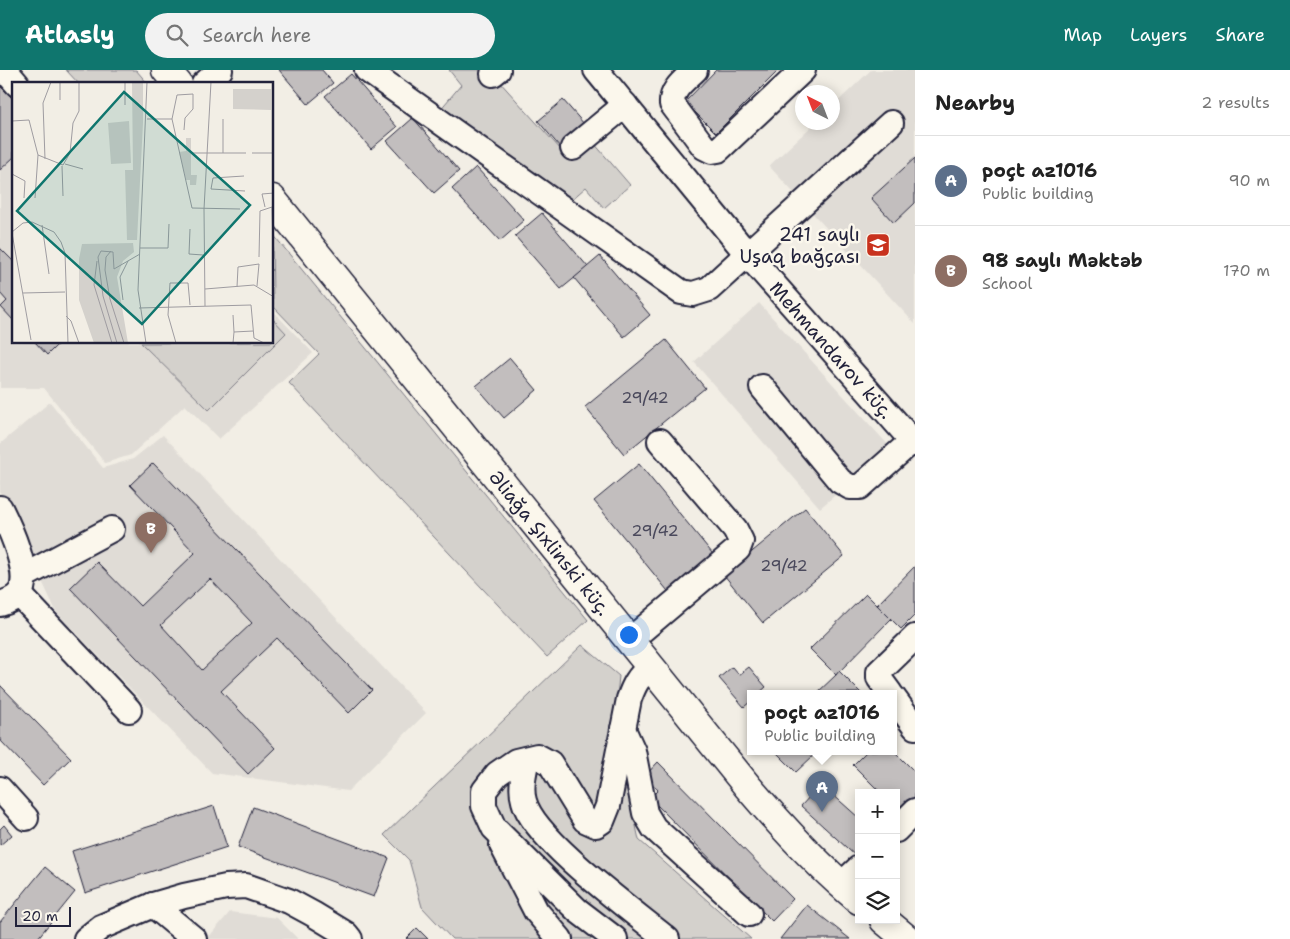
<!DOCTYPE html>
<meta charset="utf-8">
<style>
:root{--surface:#fff;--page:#f2f2f2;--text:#222;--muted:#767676;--line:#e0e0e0;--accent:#0f766e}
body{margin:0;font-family:"Shantell Sans",sans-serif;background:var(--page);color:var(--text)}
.controls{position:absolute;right:15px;bottom:15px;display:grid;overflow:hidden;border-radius:0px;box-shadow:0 2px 12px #0003}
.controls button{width:45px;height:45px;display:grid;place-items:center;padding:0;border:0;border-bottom:1px solid var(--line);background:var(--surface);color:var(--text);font:25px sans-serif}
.compass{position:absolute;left:795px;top:15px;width:45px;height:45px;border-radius:50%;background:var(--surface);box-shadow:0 2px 12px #0003;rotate:318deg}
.scale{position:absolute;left:15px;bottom:12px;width:56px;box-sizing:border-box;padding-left:5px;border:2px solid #22223b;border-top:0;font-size:14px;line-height:18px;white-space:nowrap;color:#22223b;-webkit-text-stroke:4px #fbf7ec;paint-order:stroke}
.you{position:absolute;left:628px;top:564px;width:18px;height:18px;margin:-12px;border:4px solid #fff;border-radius:50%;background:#1a73e8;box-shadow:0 0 0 8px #1a73e833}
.badge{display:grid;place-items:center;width:32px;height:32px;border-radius:50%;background:var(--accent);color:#fff;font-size:16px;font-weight:700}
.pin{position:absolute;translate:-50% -41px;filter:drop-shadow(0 1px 2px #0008)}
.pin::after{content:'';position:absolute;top:26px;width:18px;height:15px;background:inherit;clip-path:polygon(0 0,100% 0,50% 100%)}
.popup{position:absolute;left:747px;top:620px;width:150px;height:65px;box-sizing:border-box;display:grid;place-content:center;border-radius:0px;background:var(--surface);filter:drop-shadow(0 1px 4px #0005);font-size:16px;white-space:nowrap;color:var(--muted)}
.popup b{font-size:19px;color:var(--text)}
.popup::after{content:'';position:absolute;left:50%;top:100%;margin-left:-10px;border:10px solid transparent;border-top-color:var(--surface)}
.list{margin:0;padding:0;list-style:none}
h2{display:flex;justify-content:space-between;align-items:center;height:65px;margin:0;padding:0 20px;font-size:21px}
h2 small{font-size:16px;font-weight:400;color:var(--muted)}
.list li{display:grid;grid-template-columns:32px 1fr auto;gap:15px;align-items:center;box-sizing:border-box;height:90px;padding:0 20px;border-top:1px solid var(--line)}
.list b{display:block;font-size:19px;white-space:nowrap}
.list p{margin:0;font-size:16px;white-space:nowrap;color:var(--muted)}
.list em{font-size:16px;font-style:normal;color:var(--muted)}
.icon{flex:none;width:28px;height:28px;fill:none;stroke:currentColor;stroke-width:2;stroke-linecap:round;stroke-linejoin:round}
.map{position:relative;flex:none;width:915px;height:869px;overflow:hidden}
header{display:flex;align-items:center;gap:30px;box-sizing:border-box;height:70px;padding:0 25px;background:var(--accent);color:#fff}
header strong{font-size:24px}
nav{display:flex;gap:28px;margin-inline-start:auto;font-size:18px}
.search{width:350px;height:45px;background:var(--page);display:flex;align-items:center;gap:12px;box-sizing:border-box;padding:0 18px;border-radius:28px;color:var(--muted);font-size:19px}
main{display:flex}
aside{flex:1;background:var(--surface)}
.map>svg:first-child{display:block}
</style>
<header>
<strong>Atlasly</strong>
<div class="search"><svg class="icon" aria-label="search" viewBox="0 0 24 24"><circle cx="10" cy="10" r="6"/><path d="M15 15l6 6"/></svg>Search here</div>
<nav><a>Map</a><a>Layers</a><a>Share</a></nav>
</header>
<main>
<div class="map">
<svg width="915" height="869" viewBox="0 0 915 869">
<rect width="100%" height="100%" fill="#f2eee5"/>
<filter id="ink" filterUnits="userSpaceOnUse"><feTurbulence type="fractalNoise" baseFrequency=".02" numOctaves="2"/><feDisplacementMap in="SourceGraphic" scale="10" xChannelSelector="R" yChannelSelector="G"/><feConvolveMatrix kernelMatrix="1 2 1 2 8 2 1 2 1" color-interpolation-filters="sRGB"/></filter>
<g filter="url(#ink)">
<g fill="#e0dcd6">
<path d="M0,0H21L35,14H14V272H272L273,241L313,283L219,369L185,335L131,385L105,393L44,318H0Z"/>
<path d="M871,0H915V254L769,96L815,53L832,52L833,36Z"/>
<path d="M759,233L891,378L820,438L694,292Z"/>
<path d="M50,332L103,398L133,389L163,365L426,643L348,721L212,703L57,543L0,422V374Z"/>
<path d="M230,842L277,848L298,869H207Z"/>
</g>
<g fill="#d4d1cc" stroke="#7b7a84">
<path d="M66,0H136L148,14H79Z"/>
<path d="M449,0H489L571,91L593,72L630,115L604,138L586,117L570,131L439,41L461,15Z"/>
<path d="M272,163L588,550L547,587L289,313L319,284L273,236Z"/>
<path d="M273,249L286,263L209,340L141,273L272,272Z"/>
<path d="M582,575L619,606L611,686L624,700L639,770L751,869H452L422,837L409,790L384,765Z"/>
</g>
<g fill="#c2bebe" stroke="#22223b" fill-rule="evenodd">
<path d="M279,0H322L333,13L308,34Z"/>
<path d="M716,0H779L716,63L685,32Z"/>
<path d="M351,4L397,57L371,79L325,26Z"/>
<path d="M0,16L14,30V87L0,100Z"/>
<path d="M563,30L585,55L560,77L538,51Z"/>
<path d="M413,48L459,101L434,123L387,71Z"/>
<path d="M915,88V133L894,153L871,128Z"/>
<path d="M476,97L524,150L500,171L452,119Z"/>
<path d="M542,143L588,197L561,219L515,166Z"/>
<path d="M0,178L14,192V251L1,237L7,231L0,223Z"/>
<path d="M600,186L650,245L624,267L574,208Z"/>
<path d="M666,270L705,318L624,384L585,337Z"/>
<path d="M35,272H60L47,285Z"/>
<path d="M510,288L537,320L504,348L476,316Z"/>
<path d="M153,393L372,620L349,643L277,568L221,621L275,678L248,704L70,518L97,492L140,536L195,483L130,415ZM210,509L252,553L202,600L161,555Z"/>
<path d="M639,394L717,489L672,526L594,431Z"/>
<path d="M805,438L844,486L763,553L724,505Z"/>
<path d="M915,496V545L901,559L877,535Z"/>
<path d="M866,524L891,549L836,605L810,579Z"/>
<path d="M732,597L739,605L749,597L766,617L759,623H751V631L744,637L719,608Z"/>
<path d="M839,601L861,623H817L836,605Z"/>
<path d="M0,615L71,688L43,715L0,670Z"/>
<path d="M893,680L915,702V734L904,746L896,738V723H881L853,695L867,681Z"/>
<path d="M779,681H810L814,685L796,702L777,683Z"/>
<path d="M658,692L793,829L772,851L650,728L658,720L645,706Z"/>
<path d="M821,714L859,748V789L801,736Z"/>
<path d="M214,736L227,777L85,823L72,781Z"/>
<path d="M253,737L389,788L374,827L238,777Z"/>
<path d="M4,755L12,765L0,775V759Z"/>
<path d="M45,797L75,822L37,869H0V852Z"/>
<path d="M807,835L850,869H780Z"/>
<path d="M417,858L428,869H406Z"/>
</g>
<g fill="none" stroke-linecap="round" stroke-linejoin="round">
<defs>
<g id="minor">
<path d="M5,0L17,14"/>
<path d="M367,0L681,222L693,224L709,219L891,53"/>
<path id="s1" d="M596,0L747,184L915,374"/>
<path d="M695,0C685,10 671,19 672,34L704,77L712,81L718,80L803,0"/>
<path d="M493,4L498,0"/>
<path d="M204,14L220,0"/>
<path d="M573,78L625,35"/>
<path d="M762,317L840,411L850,417H860L912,371"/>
<path d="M0,438C9,456 32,504 20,523C15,529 7,532 0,534"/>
<path d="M24,506L112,459"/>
<path d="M19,524L129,640"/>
<path d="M629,571L738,479L741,471L735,459L660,371"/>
<path d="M890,623L879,608V602L915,567"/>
<path d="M893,627L915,657"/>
<path d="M623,659L633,681L645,743L654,758L749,844"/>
<path d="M527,689C524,701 520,718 524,731C533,769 634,842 667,869"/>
<path d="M0,719L26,748"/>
<path d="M896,760L915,741"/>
<path d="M502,775L536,841L560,869"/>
<path d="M841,815L859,798"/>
<path d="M153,835L194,869"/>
<path d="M86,869L101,857L153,835L184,826L226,817L246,816L289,831L313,844L346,864L350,869"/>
<path d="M615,869L577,840L494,758L484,736V721L497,704L516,691L537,686L550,693L585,750L596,755L602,751L608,736L629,629C634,615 638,607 650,597"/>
</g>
<g id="major">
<path d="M166,0L178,14"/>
<path id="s2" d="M272,129L748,717C782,757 818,796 859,830"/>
<path d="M884,850L907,869"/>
</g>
</defs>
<use href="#minor" stroke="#22223b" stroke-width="28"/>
<use href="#major" stroke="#22223b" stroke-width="31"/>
<use href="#minor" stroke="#fbf7ec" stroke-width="24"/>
<use href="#major" stroke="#fbf7ec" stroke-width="28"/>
</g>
</g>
<defs>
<symbol id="school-square" viewBox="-11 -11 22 22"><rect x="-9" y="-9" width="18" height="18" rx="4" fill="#c8321e" stroke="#fbf7ec"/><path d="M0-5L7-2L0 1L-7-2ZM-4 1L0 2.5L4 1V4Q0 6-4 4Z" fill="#fff"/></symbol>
</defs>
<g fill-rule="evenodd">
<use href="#school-square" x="864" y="161" width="28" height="28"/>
</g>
<g text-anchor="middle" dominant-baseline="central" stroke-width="5" stroke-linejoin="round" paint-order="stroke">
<g font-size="16" fill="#4a495c">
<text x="645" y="327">29/42</text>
<text x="655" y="460">29/42</text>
<text x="784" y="495">29/42</text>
</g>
<g font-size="19" fill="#22223b" stroke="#fbf7ec" text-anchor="end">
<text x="860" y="164">241 saylı<tspan x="860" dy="22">Uşaq bağçası</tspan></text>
</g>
<g font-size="19" fill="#22223b" stroke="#fbf7ec">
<text stroke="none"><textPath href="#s1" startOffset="366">Mehmandarov küç.</textPath></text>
<text stroke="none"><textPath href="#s2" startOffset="442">Əliağa Şıxlinski küç.</textPath></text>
</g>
</g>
<g transform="translate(12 12)">
<rect width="261" height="261" fill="#f2eee5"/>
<path d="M120,0H131V41L125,158H115L113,88H121ZM221,7H259V28L221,27ZM117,39L119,81L99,82L96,41ZM174,56H179V93H185L184,103H178V98H174L167,70L174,69ZM121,161L122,170L111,179L105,195L116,261H82L67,218V177L70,162Z" fill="#d4d1cc"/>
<path fill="none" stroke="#9f9ca1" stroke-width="1" d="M48,0V18M113,0V23M135,37H160L165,13L181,12V27L173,36L172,48M160,37L180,126L228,127M0,39L17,38L26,73L51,83L58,71L61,41L67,29V0M179,71H234M211,71V37M240,71H262M33,77L31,21L39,0M53,82L71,87M50,84L51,114M0,92L13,99L12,116M232,94L201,96L199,107L233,109M23,116L26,73M253,125L250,112L262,111M30,143L37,192M178,147L177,172L191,173M0,150L11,141L20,140L42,150L49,160L53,171L56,261M0,151L19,258M128,166H156L157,142M99,169L94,175L93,188L98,217L112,261M247,175L248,129L260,125L262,204M85,179L82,203L100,261M225,205L226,185L247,182L245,204M193,207L242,203L262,215M11,211L53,210M111,218L108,195L116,179M193,224L192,127L199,0M127,226L239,223L242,256L252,261M221,233L222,250M54,234L59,239L67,261M105,261L91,214L86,175L89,169L101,170L102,187L128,172M134,261L126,208L135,0M164,261L156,233L158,201H176L178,223M221,261L222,250L241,249"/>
<path fill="#0f766e" fill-opacity="0.15" stroke="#0f766e" stroke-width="2.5" d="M112,10L238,123L130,242L5,129Z"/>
<rect width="261" height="261" fill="none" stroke="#22223b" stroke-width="2.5"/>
</g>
</svg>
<div class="controls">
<button>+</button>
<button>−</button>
<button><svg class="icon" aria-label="layers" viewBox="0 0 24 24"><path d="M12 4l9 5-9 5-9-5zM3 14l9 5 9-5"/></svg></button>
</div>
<svg class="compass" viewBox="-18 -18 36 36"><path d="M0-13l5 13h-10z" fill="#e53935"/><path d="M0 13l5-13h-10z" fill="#767676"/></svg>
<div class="scale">20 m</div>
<div class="you"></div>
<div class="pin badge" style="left:822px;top:742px;background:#5c6f8a">A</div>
<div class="popup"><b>poçt az1016</b>Public building</div>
<div class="pin badge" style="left:151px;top:483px;background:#8d6e63">B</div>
</div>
<aside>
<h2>Nearby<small>2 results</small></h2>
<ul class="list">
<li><span class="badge" style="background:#5c6f8a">A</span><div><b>poçt az1016</b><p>Public building</p></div><em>90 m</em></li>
<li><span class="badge" style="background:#8d6e63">B</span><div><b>98 saylı Məktəb</b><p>School</p></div><em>170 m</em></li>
</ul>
</aside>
</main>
